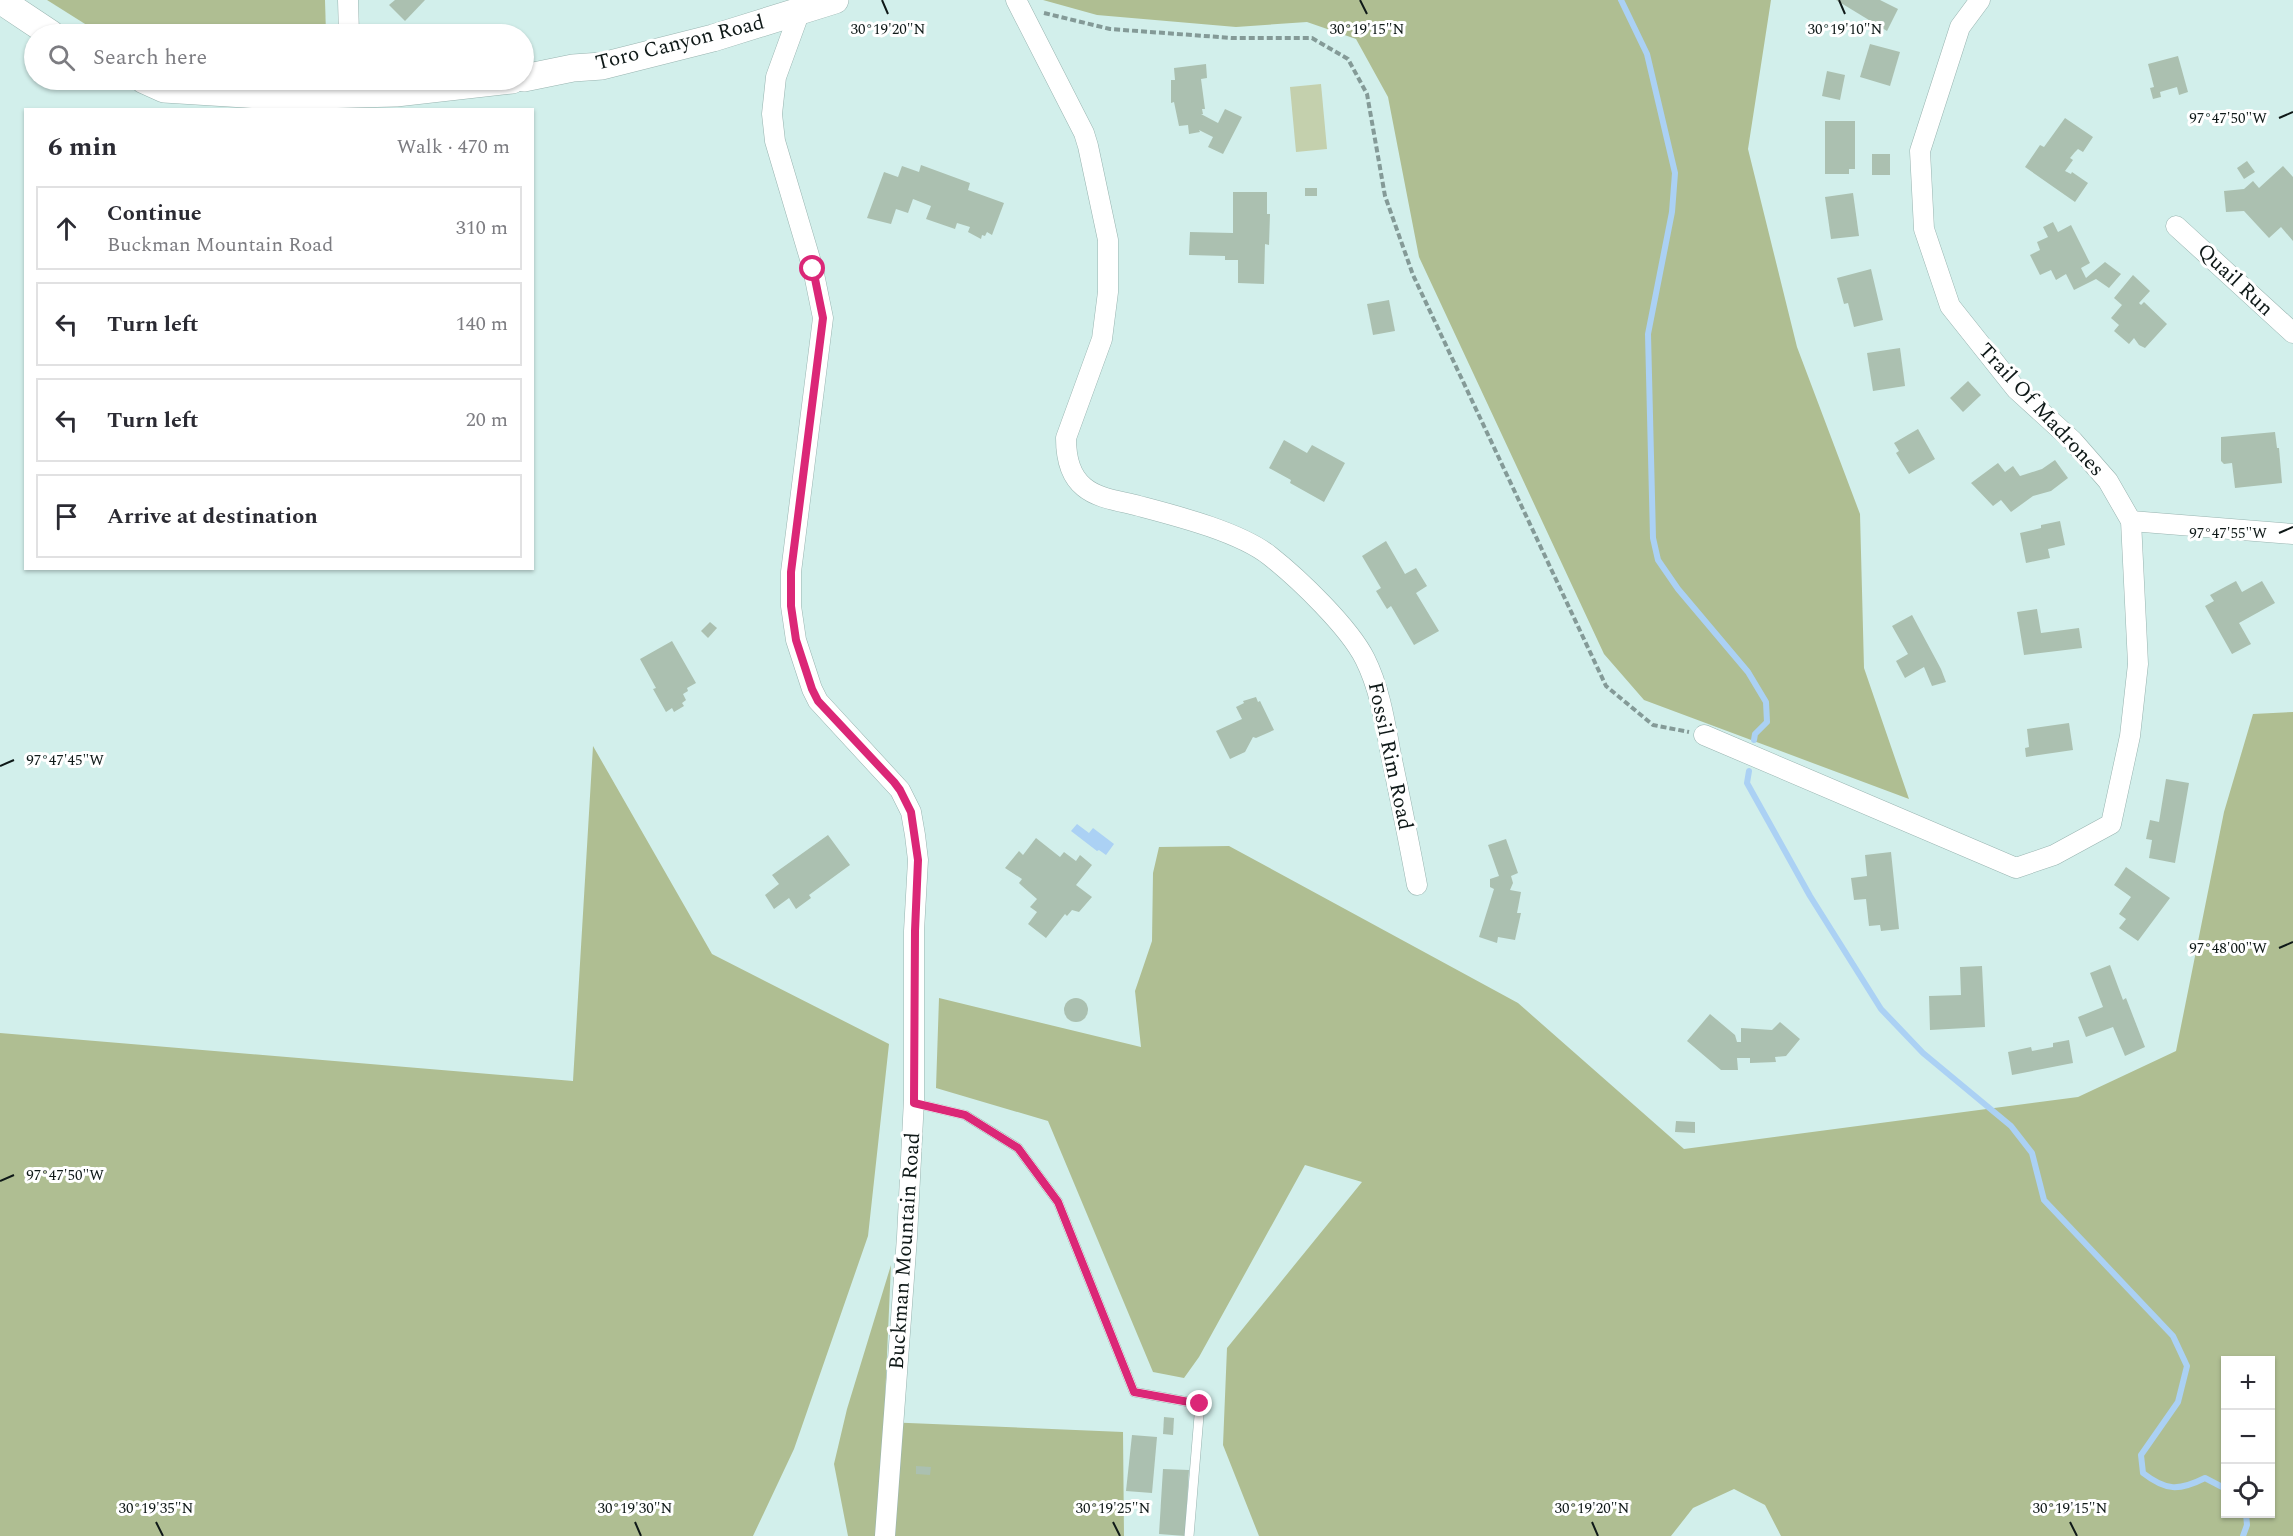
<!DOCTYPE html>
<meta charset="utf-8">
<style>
:root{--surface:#fff;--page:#f7f7f7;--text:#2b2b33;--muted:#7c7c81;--line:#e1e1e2}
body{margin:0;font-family:Spectral,serif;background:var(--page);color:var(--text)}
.controls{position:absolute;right:18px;bottom:18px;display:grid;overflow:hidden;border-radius:0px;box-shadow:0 2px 4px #0004}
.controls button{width:54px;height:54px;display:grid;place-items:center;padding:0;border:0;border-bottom:2px solid var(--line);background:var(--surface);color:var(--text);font:30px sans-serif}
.stop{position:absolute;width:18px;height:18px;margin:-14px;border:4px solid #db2777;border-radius:50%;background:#fff}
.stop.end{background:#db2777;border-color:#fff;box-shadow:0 2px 6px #0008}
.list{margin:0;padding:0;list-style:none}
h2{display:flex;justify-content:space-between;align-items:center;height:78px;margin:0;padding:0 24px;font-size:26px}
h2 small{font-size:20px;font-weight:400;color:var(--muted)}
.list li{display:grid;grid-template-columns:39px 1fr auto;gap:18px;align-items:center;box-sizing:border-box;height:84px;margin:0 12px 12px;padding:0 12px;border:2px solid var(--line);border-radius:0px}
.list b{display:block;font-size:22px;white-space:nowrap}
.list p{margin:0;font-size:20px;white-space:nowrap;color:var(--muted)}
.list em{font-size:20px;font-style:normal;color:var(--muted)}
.icon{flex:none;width:33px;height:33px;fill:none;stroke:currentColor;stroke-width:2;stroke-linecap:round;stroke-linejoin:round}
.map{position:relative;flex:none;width:2293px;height:1536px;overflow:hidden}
.search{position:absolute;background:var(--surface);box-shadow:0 2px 4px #0004;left:24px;top:24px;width:510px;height:66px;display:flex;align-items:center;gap:15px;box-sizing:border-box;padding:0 21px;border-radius:33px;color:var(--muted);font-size:22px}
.panel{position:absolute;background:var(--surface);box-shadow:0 2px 4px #0004;left:24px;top:108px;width:510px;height:462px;border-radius:0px}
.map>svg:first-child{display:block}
</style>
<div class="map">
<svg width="2293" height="1536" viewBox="0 0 2293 1536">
<rect width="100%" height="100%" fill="#d2efeb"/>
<path fill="#c4d0ad" d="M1321,84L1327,149L1296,152L1290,87Z"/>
<g fill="#afbe92" fill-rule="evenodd">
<path d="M47,0H325L326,34H101Z"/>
<path d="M1043,0H1771L1748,149L1797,347L1860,514L1864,668L1909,799L1644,700L1604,654L1419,257L1388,97L1356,39L1307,22L1236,27L1097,15Z"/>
<path d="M2293,712V1536H1781L1765,1505L1734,1489L1693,1508L1671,1536H1259L1223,1445L1227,1348L1362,1182L1305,1165L1199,1357L1184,1378L1153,1372L1048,1121L936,1088L939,998L1141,1047L1135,991L1152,941L1153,873L1159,847L1229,846L1518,1003L1684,1149L2078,1097L2176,1051L2224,812L2253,714ZM2226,1360H2270V1514H2226Z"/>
<path d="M593,746L712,954L889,1044L868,1236L794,1449L753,1536H0V1033L573,1081Z"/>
<path d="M891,1265L884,1422L1123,1432L1124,1536H848L834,1464L847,1409Z"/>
</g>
<path fill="#abd1f4" d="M1077,824L1089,833L1093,828L1114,844L1106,855L1099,850L1097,851L1071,831Z"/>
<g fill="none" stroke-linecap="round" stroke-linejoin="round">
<g stroke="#abd1f4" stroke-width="6">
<path d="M1621,0L1647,54L1675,173L1672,212L1648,334L1653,538L1658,560L1678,589L1748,672L1766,702L1767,722L1755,734L1754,740"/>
<path d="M1749,771L1747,783L1810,896L1881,1009L1923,1053L2011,1126L2032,1153L2044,1200L2173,1336L2187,1366L2178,1402L2141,1455L2143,1473C2166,1491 2179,1491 2205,1478L2226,1489"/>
<path d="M2243,1536L2247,1525L2246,1514"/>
</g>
</g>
<g fill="#abc0b0">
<path d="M395,0H425L405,21L389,5Z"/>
<path d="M1836,0H1880L1898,9L1887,31Z"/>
<path d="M1870,44L1900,52L1890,86L1860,77Z"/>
<path d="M2178,56L2188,92L2179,95L2177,87L2160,92L2161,97L2153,99L2150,88L2154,87L2148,64Z"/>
<path d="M1206,64L1207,78L1201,79L1205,109H1202L1203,114H1201L1218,123L1225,109L1242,117L1223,154L1208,147L1213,137L1199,130L1200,132L1189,134L1188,125L1179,126L1174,102L1171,103V80H1175L1174,68Z"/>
<path d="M1827,71L1845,75L1840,100L1822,96Z"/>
<path d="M2065,118L2093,137L2083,152L2078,149L2075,152L2070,158L2073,160L2065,171L2071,174L2072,172L2088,183L2075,202L2025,167L2040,145L2044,147Z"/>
<path d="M1825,121H1855V169H1849V174H1825Z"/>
<rect x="1872" y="154" width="18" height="21"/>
<path d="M2247,161L2255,172L2244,179L2237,168Z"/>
<path d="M921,165L970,183L968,190L1004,203L992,235L987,232L985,236L982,235L981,239L968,232L970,227L957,223L955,229L926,219L931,206L913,199L908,213L896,209L891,224L867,218L884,172L898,177L902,166L919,172Z"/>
<path d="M2283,166L2293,177V241L2281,227L2269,238L2244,211L2226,212L2224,191L2244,189L2253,181L2259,188Z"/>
<rect x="1305" y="188" width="12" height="8"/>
<path d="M1233,192H1267V214H1270L1269,245L1265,244L1264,284L1238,283V260H1225V256L1189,255L1190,232L1233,233Z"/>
<path d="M1853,193L1859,236L1831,239L1825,197Z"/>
<path d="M2053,222L2058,232L2071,225L2090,263L2081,268L2086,278L2105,262L2121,274L2109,288L2096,279L2074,290L2066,274L2056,280L2051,270L2040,275L2030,255L2040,250L2037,242L2048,237L2043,227Z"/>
<path d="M1871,269L1883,320L1854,327L1848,303L1844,304L1837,278Z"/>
<path d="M2133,275L2150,291L2139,303L2141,305L2144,302L2167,324L2145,348L2139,345L2134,338L2129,344L2114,331L2119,325L2111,318L2122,305L2114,298Z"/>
<path d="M1389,300L1395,331L1373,335L1367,304Z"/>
<path d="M1900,348L1905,386L1873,391L1867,353Z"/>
<path d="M1968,381L1981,395L1963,412L1950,398Z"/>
<path d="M1918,429L1935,459L1909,474L1896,453L1899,451L1894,443Z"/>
<path d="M2275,432L2277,448H2279L2282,483L2235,488L2232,463L2224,464L2221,461V437Z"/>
<path d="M1284,440L1307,453L1312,445L1345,463L1324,502L1290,483L1291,480L1269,468Z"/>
<path d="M2055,460L2068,478L2051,491L2033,496L2011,512L2001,500L1993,506L1971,483L1998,463L2005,472L2013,466L2020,476L2042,469Z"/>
<path d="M2060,521L2065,545L2048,549L2050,558L2026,563L2020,533L2041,528V525Z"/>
<path d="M1386,541L1405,574L1416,568L1427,586L1416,593L1439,631L1414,645L1391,606L1387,609L1376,591L1381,588L1362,556Z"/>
<path d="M2236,581L2242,592L2262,581L2275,603L2239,623L2251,644L2232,654L2205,606L2214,601L2210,595Z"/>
<path d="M2037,609L2041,633L2079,628L2082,648L2024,655L2017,612Z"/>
<path d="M1912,615L1941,669L1946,682L1932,686L1924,667L1905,678L1896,661L1908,654L1892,626Z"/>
<path d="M710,622L717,628L708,638L701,631Z"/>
<path d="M672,641L696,683L687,688L688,691L683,694L686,700L682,703L684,706L674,712L672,708L666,712L653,689L656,688L640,659Z"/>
<path d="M1256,697L1258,702L1260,701L1274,730L1256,738L1253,737L1245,752L1230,759L1216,731L1242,719L1236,707L1244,703L1243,701Z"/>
<path d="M2069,723L2073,750L2026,757L2025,748L2029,747L2027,729Z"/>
<path d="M2166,779L2189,783L2175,863L2149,858L2152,840L2146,839L2150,820L2159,822Z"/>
<path d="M828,835L850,865L809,895L811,898L796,909L789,898L774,909L765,895L779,884L772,875Z"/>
<path d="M1036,838L1060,857L1064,852L1076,861L1080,855L1092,865L1076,885L1092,897L1079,912L1072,910L1067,916L1065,914L1046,938L1028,924L1037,912L1030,907L1037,899L1021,885L1019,883L1022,879L1005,868L1019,851L1023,855Z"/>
<path d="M1506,839L1518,873L1511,876L1513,883L1510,890L1521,892L1517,913H1521L1515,940L1498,937L1497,943L1479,937L1494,889L1490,887V879L1499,876L1488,845Z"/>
<path d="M1891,852L1899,929L1881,931L1880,925L1869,926L1866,899L1854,900L1851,878L1867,876L1865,855Z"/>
<path d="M2126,867L2170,898L2138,941L2119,928L2126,919L2119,914L2131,897L2114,885Z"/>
<path d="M2110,965L2123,1000L2126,998L2145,1047L2125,1056L2113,1027L2086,1037L2078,1017L2103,1007L2090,973Z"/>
<path d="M1982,966L1985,1027L1930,1030L1929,996L1961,995L1960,967Z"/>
<circle cx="1076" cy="1010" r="12"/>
<path d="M1710,1014L1735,1035L1737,1042H1741V1028L1772,1030L1780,1022L1800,1039L1786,1056L1775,1057L1776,1062L1750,1063V1058H1737L1738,1070H1721L1687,1041Z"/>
<path d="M2069,1040L2073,1063L2012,1075L2008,1052L2031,1047L2032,1051L2053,1047V1043Z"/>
<path d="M1676,1121L1695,1122V1133L1675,1132Z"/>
<path d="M1164,1417L1174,1418L1173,1435L1163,1434Z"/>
<path d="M1132,1435L1157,1437L1152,1493L1126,1491Z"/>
<path d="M916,1466L931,1467L930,1475L916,1474Z"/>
<path d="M1163,1469L1189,1470L1185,1536L1159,1534Z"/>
</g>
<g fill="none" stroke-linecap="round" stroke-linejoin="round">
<defs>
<path id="lane" d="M914,1103L965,1115L1018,1148L1058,1202L1134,1392L1200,1404L1189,1536"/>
<g id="street">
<path d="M348,0L349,34"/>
<path d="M1016,0L1084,133L1088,146L1108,240V292L1102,339L1066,438C1066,455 1069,475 1084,487C1098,499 1121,501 1139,506C1177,516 1240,532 1270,556C1299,579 1349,627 1365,659C1380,689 1385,723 1391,755C1400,798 1409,842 1417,885"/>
<path d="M800,11L776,77L772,114L775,141L813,269L823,318L791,572V606L796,640L812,689L818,701L900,790L911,812L915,835L918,860L914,931V1099L907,1237L885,1536"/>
<path d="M2176,226L2293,333"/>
<path d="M2131,521L2293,534"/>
<path d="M1704,735L2016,868L2054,855L2111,824L2130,736L2138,664L2131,521L2108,481L2073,441L2016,389L1950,306L1924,229L1920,151L1960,27L1980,0"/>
</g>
<g id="secondary">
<path d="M0,0L51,34"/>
<path d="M524,78L573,68L602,66L713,38L835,0"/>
<path d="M144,80L164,89L277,96L396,93L512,80"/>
</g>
</defs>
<use href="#lane" stroke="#98b4b0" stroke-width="10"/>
<use href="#street" stroke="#98b4b0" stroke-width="21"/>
<use href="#secondary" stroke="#98b4b0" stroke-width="28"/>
<path stroke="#849a97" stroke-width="4" stroke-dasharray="6 3" stroke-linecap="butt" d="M1044,13L1110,29L1232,38H1312L1348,59L1367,94L1385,196L1413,275L1606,686L1653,725L1689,732"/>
<use href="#lane" stroke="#fff" stroke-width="9"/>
<use href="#street" stroke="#fff" stroke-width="20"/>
<use href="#secondary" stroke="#fff" stroke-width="27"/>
</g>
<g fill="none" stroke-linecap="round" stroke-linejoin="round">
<path stroke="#db2777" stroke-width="8" d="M813,269L823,318L791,572V606L796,640L812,689L818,701L894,782L900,790L911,812L918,860L915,931L914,1103L965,1115L1018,1148L1058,1202L1134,1392L1200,1404"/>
</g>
<path fill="none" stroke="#0f1918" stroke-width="2" d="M882,0L888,14M1360,0L1367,14M1839,0L1845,14M2279,118L2293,112M2279,533L2293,527M0,766L14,760M2279,948L2293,942M0,1181L14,1175M156,1522L163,1536M635,1522L641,1536M1113,1522L1120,1536M1592,1522L1598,1536M2070,1522L2077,1536"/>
<g text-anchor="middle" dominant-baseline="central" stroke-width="6" stroke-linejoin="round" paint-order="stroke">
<g font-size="21" fill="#0f1918" stroke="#fff">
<text transform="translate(680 43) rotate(-14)">Toro Canyon Road</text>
<text transform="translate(2235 280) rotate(43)">Quail Run</text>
<text transform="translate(2041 410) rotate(47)">Trail Of Madrones</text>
<text transform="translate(1390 756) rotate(78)">Fossil Rim Road</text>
<text transform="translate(905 1251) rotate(-86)">Buckman Mountain Road</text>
</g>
</g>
<g font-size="15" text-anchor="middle" fill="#0f1918" stroke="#fff" stroke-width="6" stroke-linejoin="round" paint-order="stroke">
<text x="888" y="34">30°19'20"N</text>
<text x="1367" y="34">30°19'15"N</text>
<text x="1845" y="34">30°19'10"N</text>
<text x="2228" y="123">97°47'50"W</text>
<text x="2228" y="538">97°47'55"W</text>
<text x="65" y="765">97°47'45"W</text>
<text x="2228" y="953">97°48'00"W</text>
<text x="65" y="1180">97°47'50"W</text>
<text x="156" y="1513">30°19'35"N</text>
<text x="635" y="1513">30°19'30"N</text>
<text x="1113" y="1513">30°19'25"N</text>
<text x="1592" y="1513">30°19'20"N</text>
<text x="2070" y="1513">30°19'15"N</text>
</g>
</svg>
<div class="controls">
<button>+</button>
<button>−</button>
<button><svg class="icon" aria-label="locate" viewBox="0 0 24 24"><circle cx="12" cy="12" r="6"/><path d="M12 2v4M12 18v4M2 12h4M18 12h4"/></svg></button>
</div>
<div class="stop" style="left:813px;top:269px"></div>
<div class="stop end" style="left:1200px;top:1404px"></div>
<div class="search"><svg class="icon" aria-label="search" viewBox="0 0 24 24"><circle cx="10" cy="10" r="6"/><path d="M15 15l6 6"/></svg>Search here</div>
<section class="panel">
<h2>6 min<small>Walk · 470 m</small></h2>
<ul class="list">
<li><svg class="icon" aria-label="ahead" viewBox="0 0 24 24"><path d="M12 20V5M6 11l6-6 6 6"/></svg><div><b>Continue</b><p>Buckman Mountain Road</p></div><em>310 m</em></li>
<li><svg class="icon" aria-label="left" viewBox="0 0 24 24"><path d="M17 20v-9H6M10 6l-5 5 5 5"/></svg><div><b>Turn left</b></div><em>140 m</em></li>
<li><svg class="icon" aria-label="left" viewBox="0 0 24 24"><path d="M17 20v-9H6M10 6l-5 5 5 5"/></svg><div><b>Turn left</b></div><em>20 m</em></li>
<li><svg class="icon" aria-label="arrive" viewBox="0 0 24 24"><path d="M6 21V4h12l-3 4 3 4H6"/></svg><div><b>Arrive at destination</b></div></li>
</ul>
</section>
</div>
